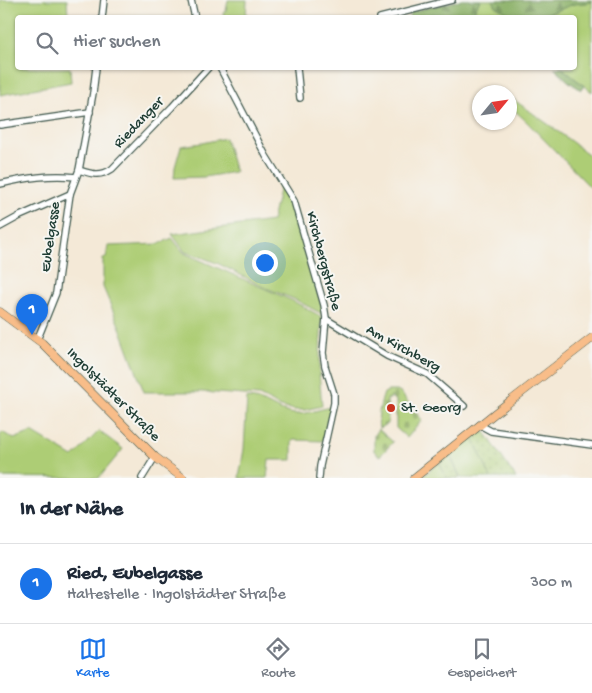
<!DOCTYPE html>
<html lang="de">
<meta charset="utf-8">
<style>
:root{--surface:#fff;--page:#f6f6f7;--text:#1f2937;--muted:#747a83;--line:#e0e1e3;--accent:#1a73e8}
body{margin:0;font-family:"Gochi Hand",sans-serif;background:var(--page);color:var(--text)}
.compass{position:absolute;left:472px;top:85px;width:45px;height:45px;border-radius:50%;background:var(--surface);box-shadow:0 1px 4px #0004;rotate:61deg}
.you{position:absolute;left:264px;top:262px;width:18px;height:18px;margin:-12px;border:4px solid #fff;border-radius:50%;background:#1a73e8;box-shadow:0 0 0 8px #1a73e833}
.badge{display:grid;place-items:center;width:32px;height:32px;border-radius:50%;background:var(--accent);color:#fff;font-size:16px;font-weight:700}
.pin{position:absolute;translate:-50% -41px;filter:drop-shadow(0 1px 2px #0008)}
.pin::after{content:'';position:absolute;top:26px;width:18px;height:15px;background:inherit;clip-path:polygon(0 0,100% 0,50% 100%)}
.list{margin:0;padding:0;list-style:none}
h2{display:flex;justify-content:space-between;align-items:center;height:65px;margin:0;padding:0 20px;font-size:21px}
h2 small{font-size:16px;font-weight:400;color:var(--muted)}
.list li{display:grid;grid-template-columns:32px 1fr auto;gap:15px;align-items:center;box-sizing:border-box;height:80px;padding:0 20px;border-top:1px solid var(--line)}
.list b{display:block;font-size:19px;white-space:nowrap}
.list p{margin:0;font-size:16px;white-space:nowrap;color:var(--muted)}
.list em{font-size:16px;font-style:normal;color:var(--muted)}
.icon{flex:none;width:28px;height:28px;fill:none;stroke:currentColor;stroke-width:2;stroke-linecap:round;stroke-linejoin:round}
.map{position:relative;flex:none;width:592px;height:478px;overflow:hidden}
.search{position:absolute;background:var(--surface);box-shadow:0 1px 4px #0004;left:15px;right:15px;top:15px;height:55px;display:flex;align-items:center;gap:12px;box-sizing:border-box;padding:0 18px;border-radius:5px;color:var(--muted);font-size:19px}
.sheet{height:145px;background:var(--surface)}
nav{display:flex;justify-content:space-around;align-items:center;box-sizing:border-box;height:70px;border-top:1px solid var(--line);background:var(--surface);font-size:14px;color:var(--muted)}
nav a{display:grid;justify-items:center;gap:2px}
nav .on{color:var(--accent)}
.map>svg:first-child{display:block}
</style>
<div class="map">
<svg width="592" height="478" viewBox="0 0 592 478">
<defs>
<pattern id="forest-firs" width="22" height="20" patternUnits="userSpaceOnUse" patternTransform="scale(1.25)"><rect width="22" height="20" fill="#8ab066"/><path d="M5 1l3.5 6h-7zM16 11l3.5 6h-7z" fill="#709055"/></pattern>
<pattern id="cemetery-stones" width="16" height="16" patternUnits="userSpaceOnUse" patternTransform="scale(1.25)"><rect width="16" height="16" fill="#adcd75"/><path d="M2 7V4a2 2 0 0 1 4 0v3zM10 15v-3a2 2 0 0 1 4 0v3z" fill="#8ca861"/></pattern>
<pattern id="garden-dots" width="8" height="8" patternUnits="userSpaceOnUse" patternTransform="scale(1.25)"><rect width="8" height="8" fill="#adcd75"/><path d="M2 2h.1M6 6h.1" fill="none" stroke="#8ca861" stroke-width="1.8" stroke-linecap="round"/></pattern>
</defs>
<rect width="100%" height="100%" fill="#f6f6f2"/>
<filter id="ink" filterUnits="userSpaceOnUse"><feTurbulence type="fractalNoise" baseFrequency=".02" numOctaves="2"/><feDisplacementMap in="SourceGraphic" scale="10" xChannelSelector="R" yChannelSelector="G"/><feConvolveMatrix kernelMatrix="1 2 1 2 8 2 1 2 1" color-interpolation-filters="sRGB"/></filter>
<filter id="wash" filterUnits="userSpaceOnUse"><feTurbulence type="fractalNoise" baseFrequency=".0096" numOctaves="4" result="noise"/><feDisplacementMap in="SourceGraphic" scale="20" xChannelSelector="R" yChannelSelector="G"/><feGaussianBlur stdDeviation="1.12" result="paint"/><feColorMatrix in="noise" values="0 0 0 0 0 0 0 0 0 0 0 0 0 0 0 0 0 1.4 0 .05"/><feComposite in="paint" operator="in"/></filter>
<g filter="url(#wash)">
<rect width="100%" height="100%" fill="#f4e9d7"/>
<g fill="#adcd75" stroke="#668554">
<path d="M0,0H67L68,17L18,18V68H70L71,82L0,95Z"/>
<path d="M228,0H247L246,17H224L223,13L226,11Z"/>
<path d="M480,0H492L497,7L512,15L510,17H502L499,15L495,17H480L474,12Z"/>
<path d="M592,2V92L562,68H574V18H538L574,4Z"/>
<path d="M510,97L552,127L592,157V189L526,121L510,106Z"/>
<path d="M225,138L235,172L204,177L174,178L175,167L181,146L202,143Z"/>
<path d="M280,186H283L296,212L324,315L294,299L266,288L219,264L201,257L185,252L172,234L272,221Z"/>
<path d="M172,238L184,253L293,301L322,317L319,372L322,406L305,410H295L281,407L259,396L202,392H144L121,330L103,287V258H106L108,246L159,244Z"/>
<path d="M247,398C264,398 278,413 296,414C307,414 320,409 331,407L323,441L292,440V460H269L267,478H239L244,449Z"/>
<path d="M99,431L123,449L99,478L0,477V436L2,432L14,439L32,432L73,457Z"/>
<path d="M472,436L491,478H461L450,455Z"/>
<path d="M439,462L447,478H421Z"/>
</g>
<g fill="url(#forest-firs)" stroke="#54764d">
<path d="M461,0H480L474,11L480,17H475L474,16L452,17L433,14L409,18L410,12Z"/>
<path d="M492,0H592V2L574,4L538,17L510,18L512,15L497,7Z"/>
<path d="M554,68H562L584,86L581,90L568,81Z"/>
</g>
<g fill="url(#cemetery-stones)" stroke="#668554">
<path d="M388,391H397L401,393L422,420L407,438L396,428V400L393,399L392,397H390V399H387L388,424L379,428C377,416 380,405 384,393Z"/>
<path d="M378,429L393,442L380,456L374,451V435Z"/>
</g>
<g fill="url(#garden-dots)" stroke="#668554">
<path d="M478,432H485L516,478H491L472,436Z"/>
<path d="M450,455L460,478H447L439,462Z"/>
</g>
</g>
<g filter="url(#ink)">
<g fill="none" stroke-linecap="round" stroke-linejoin="round">
<defs>
<g id="minor">
<path d="M191,0L195,18"/>
<path d="M102,18L104,0"/>
<path d="M380,18L452,0"/>
<path d="M220,68L233,93L266,156L294,201L324,305L326,318L323,353L325,366L334,394V403L320,466L319,478"/>
<path d="M297,68L300,98"/>
<path d="M0,125L90,112"/>
<path d="M79,170C92,174 100,177 112,169L172,107L208,68"/>
<path d="M0,184C26,178 50,174 76,177"/>
<path d="M0,227L20,216L70,194"/>
<path d="M326,319L387,356L427,374L464,406"/>
<path d="M37,339L40,333L56,293L70,194L79,170L93,93L96,68"/>
<path d="M480,425L491,431L592,445"/>
<path d="M142,478L155,457"/>
</g>
<g id="major">
<path d="M0,312L42,343L155,457L183,478"/>
<path d="M414,478L495,413L592,338"/>
</g>
</defs>
<use href="#minor" stroke="#3f574c" stroke-width="8"/>
<use href="#major" stroke="#3f574c" stroke-width="9"/>
<use href="#minor" stroke="#fff" stroke-width="5.5"/>
<use href="#major" stroke="#f8bd89" stroke-width="8"/>
</g>
</g>
<circle fill="#c8321e" stroke="#f6f6f2" stroke-width="2" cx="391" cy="408" r="5"/>
<g text-anchor="middle" dominant-baseline="central" stroke-width="4" stroke-linejoin="round" paint-order="stroke">
<g font-size="15" fill="#1f3d34" stroke="#f6f6f2">
<text transform="translate(139 123) rotate(-46)">Riedanger</text>
<text transform="translate(51 237) rotate(-82)">Eubelgasse</text>
<text transform="translate(323 261) rotate(75)">Kirchbergstraße</text>
<text transform="translate(403 349) rotate(29)">Am Kirchberg</text>
<text transform="translate(113 395) rotate(45)">Ingolstädter Straße</text>
</g>
<g font-size="15" fill="#1f3d34" stroke="#f6f6f2" text-anchor="start">
<text x="401" y="408">St. Georg</text>
</g>
</g>
</svg>
<svg class="compass" viewBox="-18 -18 36 36"><path d="M0-13l5 13h-10z" fill="#e53935"/><path d="M0 13l5-13h-10z" fill="#747a83"/></svg>
<div class="you"></div>
<div class="pin badge" style="left:32px;top:335px">1</div>
<div class="search"><svg class="icon" aria-label="search" viewBox="0 0 24 24"><circle cx="10" cy="10" r="6"/><path d="M15 15l6 6"/></svg>Hier suchen</div>
</div>
<section class="sheet">
<h2>In der Nähe<small></small></h2>
<ul class="list">
<li><span class="badge">1</span><div><b>Ried, Eubelgasse</b><p>Haltestelle · Ingolstädter Straße</p></div><em>300 m</em></li>
</ul>
</section>
<nav>
<a class="on"><svg class="icon" aria-label="map" viewBox="0 0 24 24"><path d="M3 6l6-2 6 2 6-2v14l-6 2-6-2-6 2zM9 4v14M15 6v14"/></svg>Karte</a>
<a><svg class="icon" aria-label="directions" viewBox="0 0 24 24"><path d="M12 3l9 9-9 9-9-9zM9 14v-3h6M13 9l2 2-2 2"/></svg>Route</a>
<a><svg class="icon" aria-label="saved" viewBox="0 0 24 24"><path d="M7 4h10v16l-5-4-5 4z"/></svg>Gespeichert</a>
</nav>
